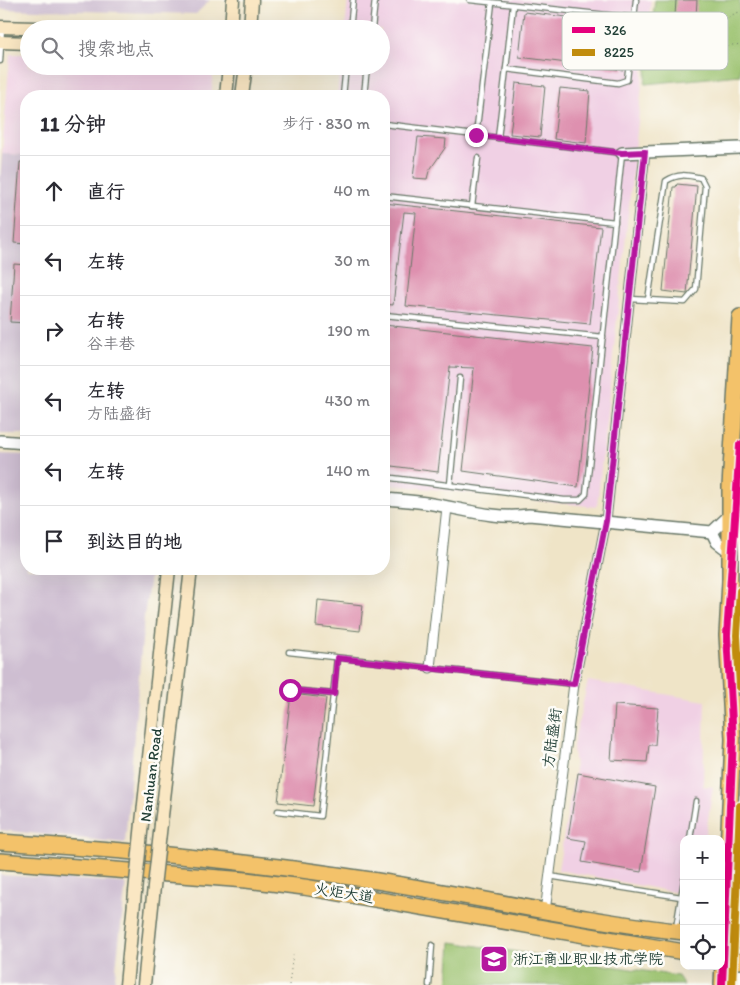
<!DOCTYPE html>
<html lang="zh">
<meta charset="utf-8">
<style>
:root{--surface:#fff;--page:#f2f2f3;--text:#2b2b33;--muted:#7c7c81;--line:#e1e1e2}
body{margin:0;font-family:Itim,"LXGW WenKai TC",sans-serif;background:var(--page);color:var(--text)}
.controls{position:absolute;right:15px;bottom:15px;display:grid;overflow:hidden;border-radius:10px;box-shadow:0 5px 20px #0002}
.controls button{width:45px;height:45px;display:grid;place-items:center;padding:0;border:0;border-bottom:1px solid var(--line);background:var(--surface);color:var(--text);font:25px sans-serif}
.stop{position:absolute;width:15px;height:15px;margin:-11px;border:4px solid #b5179e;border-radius:50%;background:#fff}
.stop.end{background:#b5179e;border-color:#fff;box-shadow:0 1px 5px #0008}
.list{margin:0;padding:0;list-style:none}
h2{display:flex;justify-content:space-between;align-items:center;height:65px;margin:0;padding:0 20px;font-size:21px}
h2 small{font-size:16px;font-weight:400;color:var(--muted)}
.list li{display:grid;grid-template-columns:32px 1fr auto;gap:15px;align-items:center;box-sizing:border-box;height:70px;padding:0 20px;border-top:1px solid var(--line)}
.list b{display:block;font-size:19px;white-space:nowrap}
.list p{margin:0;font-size:16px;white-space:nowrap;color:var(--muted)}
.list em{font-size:16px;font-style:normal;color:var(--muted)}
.icon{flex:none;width:28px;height:28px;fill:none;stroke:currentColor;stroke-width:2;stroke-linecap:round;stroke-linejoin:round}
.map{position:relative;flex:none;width:740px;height:985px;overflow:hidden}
.search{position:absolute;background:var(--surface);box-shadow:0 5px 20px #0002;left:20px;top:20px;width:370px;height:55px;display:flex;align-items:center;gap:12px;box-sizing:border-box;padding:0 18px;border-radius:28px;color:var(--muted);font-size:19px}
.panel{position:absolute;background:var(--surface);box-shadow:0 5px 20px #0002;left:20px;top:90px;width:370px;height:485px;border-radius:20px}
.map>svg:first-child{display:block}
</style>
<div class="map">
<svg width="740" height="985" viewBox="0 0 740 985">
<rect width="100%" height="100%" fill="#fdfcf7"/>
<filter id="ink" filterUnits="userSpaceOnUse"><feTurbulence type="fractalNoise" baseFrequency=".02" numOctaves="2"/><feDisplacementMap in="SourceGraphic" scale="10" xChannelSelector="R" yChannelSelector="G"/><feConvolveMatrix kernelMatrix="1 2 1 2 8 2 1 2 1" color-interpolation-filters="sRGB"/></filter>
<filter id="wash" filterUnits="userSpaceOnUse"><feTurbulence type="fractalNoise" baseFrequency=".0096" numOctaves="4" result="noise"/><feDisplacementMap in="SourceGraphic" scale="20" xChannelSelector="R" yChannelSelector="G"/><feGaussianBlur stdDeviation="1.12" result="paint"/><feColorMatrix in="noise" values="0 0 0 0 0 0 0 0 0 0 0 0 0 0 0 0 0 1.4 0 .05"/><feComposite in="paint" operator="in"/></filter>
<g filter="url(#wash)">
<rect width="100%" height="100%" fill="#efe4c7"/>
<g fill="#f0d0e4">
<path d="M348,0H651L597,507L384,484V96H337L340,66H381V29H345Z"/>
<path d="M10,54H29V66H214L211,96H26V155L2,154Z"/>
<path d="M588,681L705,701L703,786L713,787L705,839H684V894L558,870L575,769L573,746Z"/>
</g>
<g fill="#cebed1">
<path d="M0,0H210L196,14L0,9Z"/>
<path d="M2,154L26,155V434H0V180Z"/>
<path d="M0,454L26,455V569H151L144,617L125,843L0,830Z"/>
<path d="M0,875L126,883L114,985H0Z"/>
</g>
<g fill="#9ac16d" stroke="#5c7f50">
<path d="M655,0H740V75L645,84Z"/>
<path d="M451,942L678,976L684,985H448Z"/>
</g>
<g id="blocks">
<g fill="#de90af">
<path d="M676,0H697L696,17L675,16Z"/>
<path d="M524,12L627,24L623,70L519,57Z"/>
<path d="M516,83L545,86L540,137L510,134Z"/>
<path d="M560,88L590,91L586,143L554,139Z"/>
<path d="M418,137L446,139L445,148L429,171L427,179L413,178Z"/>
<path d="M20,162H26V244L14,243Z"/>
<path d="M677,184L697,186L687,294L663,291L673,187H676Z"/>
<path d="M384,203L601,227L590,324L406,306L416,213L404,212L393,305L384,304Z"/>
<path d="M14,264L26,265V323L10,322Z"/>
<path d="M384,325L593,348L578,487L463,471L474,368L450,367L438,472L384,465Z"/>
<path d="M318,600L363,605L360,631L316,626Z"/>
<path d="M291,694L326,698L313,806L278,802Z"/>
<path d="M615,705L658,708L655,745H649L647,762L611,760Z"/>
<path d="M578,773L655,787L641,872L582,862L586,841L568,838Z"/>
</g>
</g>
</g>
<g filter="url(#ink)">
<use href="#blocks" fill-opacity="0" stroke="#687767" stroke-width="1"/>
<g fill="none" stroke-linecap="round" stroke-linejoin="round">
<path stroke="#c5c3aa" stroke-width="15" stroke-dasharray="15 8" stroke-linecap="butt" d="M738,795L740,759"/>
<defs>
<g id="service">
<path d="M470,0L634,18"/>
<path d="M350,29L353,0"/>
<path d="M372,29L375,0"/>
<path d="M0,61L2,27"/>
<path d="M506,69L513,5"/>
<path d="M343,96L346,66"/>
<path d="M364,96L367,66"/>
<path d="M384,124L622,153L586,494L580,500H564L384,477"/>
<path d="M476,135L492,3"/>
<path d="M498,138L506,69L618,83L627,80L636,0"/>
<path d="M384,196L615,222"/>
<path d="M472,206L478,158"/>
<path d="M630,299L685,302L696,289L705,186L701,178C687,175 678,173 666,181L648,300"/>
<path d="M384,315L603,337"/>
<path d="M450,485L460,378"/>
<path d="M289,652L574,684"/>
<path d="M290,690L334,694"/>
<path d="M278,811L320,816L337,658"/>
<path d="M690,839L696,801"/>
<path d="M549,876L681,897"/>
<path d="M676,928L684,880"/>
<path d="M429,985L432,945"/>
</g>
<g id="minor">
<path d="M430,668L447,507"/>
<path d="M545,912L574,684L606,521L645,152"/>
</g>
<g id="tertiary">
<path d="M622,153L740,148"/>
<path d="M0,441L26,443"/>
<path d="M384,499C398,500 412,501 426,503C460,508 495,520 529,515L712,532L730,515"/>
<path d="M712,532L717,542L729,551"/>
</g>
<g id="secondary">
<path d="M0,27L68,29"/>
<path d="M231,29L233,0"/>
<path d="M250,29L252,0"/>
<path d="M0,42L29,43"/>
<path d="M226,96L229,66"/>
<path d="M242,96L246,66"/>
<path d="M142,823L169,569"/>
<path d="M161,824L191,569"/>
<path d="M126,985L135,892"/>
<path d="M144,985L153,896"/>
</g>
<g id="primary">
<path d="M0,842C122,850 243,860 364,879C471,895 576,920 684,932"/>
<path d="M0,861L246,880L304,887L684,952"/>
<path d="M721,937L740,940"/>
<path d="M721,959L740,961"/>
<path d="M722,985L733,739L727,635L730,581"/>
</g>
<path id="trunk" d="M730,593V487L740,317"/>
</defs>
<use href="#service" stroke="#687767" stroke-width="7"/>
<use href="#minor" stroke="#687767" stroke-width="11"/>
<use href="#tertiary" stroke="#687767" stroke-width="14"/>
<use href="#secondary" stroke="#687767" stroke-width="15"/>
<use href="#primary" stroke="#687767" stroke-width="18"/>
<use href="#trunk" stroke="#687767" stroke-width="18"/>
<g stroke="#687767" stroke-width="1" stroke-dasharray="1 4" stroke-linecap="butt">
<path d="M684,17C686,31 689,46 706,50C711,51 716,51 722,50C728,47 733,43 740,45"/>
<path d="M721,49C720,45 718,40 718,36C720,25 729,14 740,12"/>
<path d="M289,985L293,953"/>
</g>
<use href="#service" stroke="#fff" stroke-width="4.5"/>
<use href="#minor" stroke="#fff" stroke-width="9"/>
<use href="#tertiary" stroke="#fff" stroke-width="11"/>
<use href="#secondary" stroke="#fae7c3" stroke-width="12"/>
<use href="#primary" stroke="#f3c26a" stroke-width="15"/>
<use href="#trunk" stroke="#f3c26a" stroke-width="15"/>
<defs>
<g id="secondary-bridge">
<path d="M135,892L142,823"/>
<path d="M153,896L161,824"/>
</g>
</defs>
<use href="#secondary-bridge" stroke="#687767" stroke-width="15" stroke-linecap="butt"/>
<use href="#secondary-bridge" stroke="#fae7c3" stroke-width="12"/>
<defs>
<path id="bus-1" d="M722,985L733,739L727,635L740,445"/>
<g id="bus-2">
<path d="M740,591L737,635L740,687"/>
<path d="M732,985L740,806"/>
</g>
</defs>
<use href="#bus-1" stroke="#fdfcf7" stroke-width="11"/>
<use href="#bus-2" stroke="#fdfcf7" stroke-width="11"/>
<use href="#bus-1" stroke="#e5007d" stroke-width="8"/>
<use href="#bus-2" stroke="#c18c0d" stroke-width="8"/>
</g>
</g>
<g fill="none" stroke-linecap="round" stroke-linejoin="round" filter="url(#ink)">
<path stroke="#b5179e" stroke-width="6" d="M290,690L334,694L337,658L574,684L606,521L645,152L622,153L476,135"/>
</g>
<defs>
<symbol id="university-square" viewBox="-11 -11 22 22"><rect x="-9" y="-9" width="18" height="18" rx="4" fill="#b5179e" stroke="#fdfcf7"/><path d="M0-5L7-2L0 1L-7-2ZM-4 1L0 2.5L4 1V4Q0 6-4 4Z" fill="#fff"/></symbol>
</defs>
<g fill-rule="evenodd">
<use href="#university-square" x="478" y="943" width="32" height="32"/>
</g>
<g text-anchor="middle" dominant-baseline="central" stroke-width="5" stroke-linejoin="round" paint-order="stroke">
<g font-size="15" fill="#1f3d34" stroke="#fdfcf7">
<text transform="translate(552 738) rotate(-82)">方陆盛街</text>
<text transform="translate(151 775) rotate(-83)">Nanhuan Road</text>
<text transform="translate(344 893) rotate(9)">火炬大道</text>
</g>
<g font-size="15" fill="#1f3d34" stroke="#fdfcf7" text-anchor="start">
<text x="513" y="959">浙江商业职业技术学院</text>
</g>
</g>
<rect x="562" y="12" width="166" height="58" rx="8" fill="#fdfcf7" stroke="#bac3bc" stroke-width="1"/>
<rect x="572" y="27" width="23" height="6" fill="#e5007d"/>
<rect x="572" y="49" width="23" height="7" fill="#c18c0d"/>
<g font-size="14" fill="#1f3d34">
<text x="604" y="35">326</text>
<text x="604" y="57">8225</text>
</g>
</svg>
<div class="controls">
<button>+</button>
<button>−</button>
<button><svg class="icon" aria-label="locate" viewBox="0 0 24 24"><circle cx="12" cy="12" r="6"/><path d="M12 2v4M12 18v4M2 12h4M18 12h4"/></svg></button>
</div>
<div class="stop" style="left:290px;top:690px"></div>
<div class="stop end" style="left:476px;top:135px"></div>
<div class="search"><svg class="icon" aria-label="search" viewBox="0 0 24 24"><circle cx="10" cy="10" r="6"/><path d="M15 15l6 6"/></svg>搜索地点</div>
<section class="panel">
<h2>11 分钟<small>步行 · 830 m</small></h2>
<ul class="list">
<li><svg class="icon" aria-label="ahead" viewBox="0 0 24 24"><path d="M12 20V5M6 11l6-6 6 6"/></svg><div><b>直行</b></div><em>40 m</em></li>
<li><svg class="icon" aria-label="left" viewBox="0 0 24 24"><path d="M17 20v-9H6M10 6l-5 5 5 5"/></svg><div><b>左转</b></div><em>30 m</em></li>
<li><svg class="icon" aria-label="right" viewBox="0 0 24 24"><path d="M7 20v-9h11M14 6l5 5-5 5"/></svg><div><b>右转</b><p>谷丰巷</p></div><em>190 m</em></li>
<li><svg class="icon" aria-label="left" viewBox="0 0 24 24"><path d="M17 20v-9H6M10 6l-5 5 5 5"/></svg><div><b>左转</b><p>方陆盛街</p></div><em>430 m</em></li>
<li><svg class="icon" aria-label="left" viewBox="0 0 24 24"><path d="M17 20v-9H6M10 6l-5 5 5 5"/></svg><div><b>左转</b></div><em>140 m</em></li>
<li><svg class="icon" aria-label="arrive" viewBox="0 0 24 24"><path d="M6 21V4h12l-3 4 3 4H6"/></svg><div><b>到达目的地</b></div></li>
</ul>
</section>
</div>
